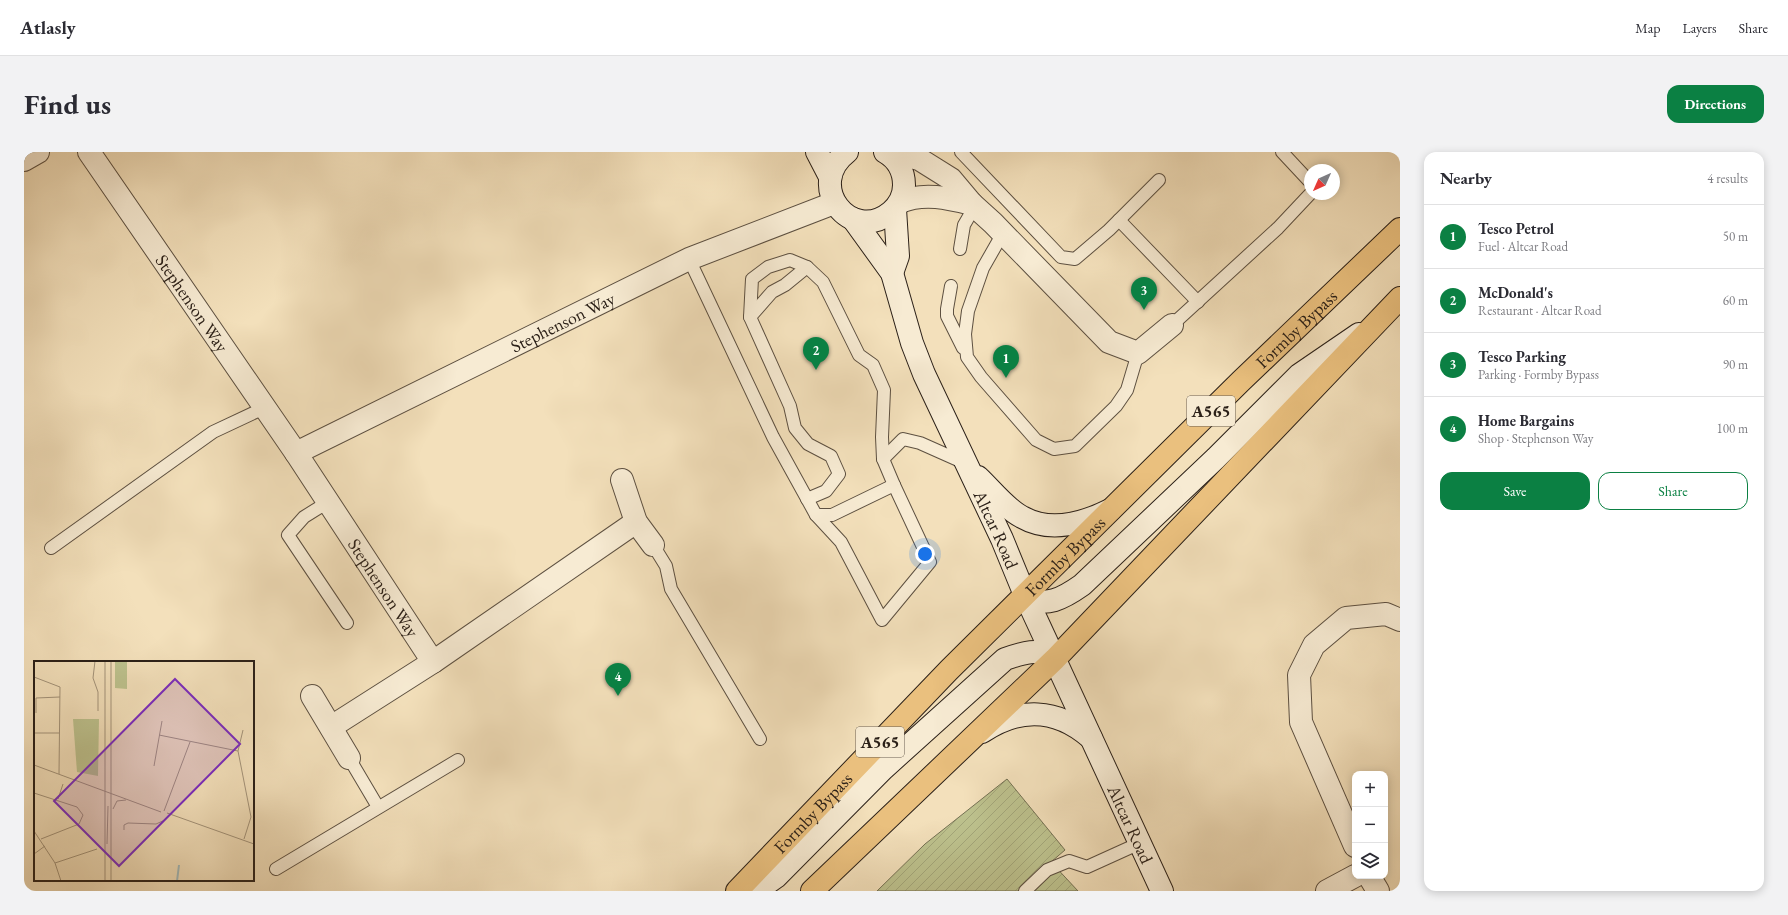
<!DOCTYPE html>
<meta charset="utf-8">
<style>
:root{--surface:#fff;--page:#f2f2f3;--text:#2b2b33;--muted:#7c7c81;--line:#e1e1e2;--accent:#0b8043}
body{margin:0;font-family:"EB Garamond",serif;background:var(--page);color:var(--text)}
.controls{position:absolute;right:12px;bottom:12px;display:grid;overflow:hidden;border-radius:8px;box-shadow:0 2px 10px #0003}
.controls button{width:36px;height:36px;display:grid;place-items:center;padding:0;border:0;border-bottom:1px solid var(--line);background:var(--surface);color:var(--text);font:20px sans-serif}
.compass{position:absolute;left:1280px;top:12px;width:36px;height:36px;border-radius:50%;background:var(--surface);box-shadow:0 2px 10px #0003;rotate:225deg}
.you{position:absolute;left:901px;top:402px;width:14px;height:14px;margin:-10px;border:3px solid #fff;border-radius:50%;background:#1a73e8;box-shadow:0 0 0 6px #1a73e833}
.badge{display:grid;place-items:center;width:26px;height:26px;border-radius:50%;background:var(--accent);color:#fff;font-size:13px;font-weight:700}
.pin{position:absolute;translate:-50% -33px;filter:drop-shadow(0 1px 2px #0008)}
.pin::after{content:'';position:absolute;top:21px;width:14px;height:12px;background:inherit;clip-path:polygon(0 0,100% 0,50% 100%)}
.list{margin:0;padding:0;list-style:none}
h2{display:flex;justify-content:space-between;align-items:center;height:52px;margin:0;padding:0 16px;font-size:17px}
h2 small{font-size:13px;font-weight:400;color:var(--muted)}
.list li{display:grid;grid-template-columns:26px 1fr auto;gap:12px;align-items:center;box-sizing:border-box;height:64px;padding:0 16px;border-top:1px solid var(--line)}
.list b{display:block;font-size:15px;white-space:nowrap}
.list p{margin:0;font-size:13px;white-space:nowrap;color:var(--muted)}
.list em{font-size:13px;font-style:normal;color:var(--muted)}
.actions{display:flex;gap:8px;padding:12px 16px}
.actions a{flex:1;padding:9px 0;border:1px solid var(--accent);border-radius:12px;text-align:center;font-size:14px;color:var(--accent)}
.actions .main{background:var(--accent);color:#fff}
.icon{flex:none;width:22px;height:22px;fill:none;stroke:currentColor;stroke-width:2;stroke-linecap:round;stroke-linejoin:round}
.map{position:relative;flex:none;width:1376px;height:739px;overflow:hidden;border-radius:12px}
header{display:flex;align-items:center;gap:24px;box-sizing:border-box;height:56px;padding:0 20px;background:var(--surface);border-bottom:1px solid var(--line)}
header strong{font-size:19px}
nav{display:flex;gap:22px;margin-inline-start:auto;font-size:14px}
.intro{display:flex;align-items:center;justify-content:space-between;box-sizing:border-box;height:96px;padding:0 24px}
h1{margin:0;font-size:28px}
.button{padding:10px 18px;border-radius:12px;background:var(--accent);color:#fff;font-size:14px;font-weight:700}
main{display:flex;gap:24px;padding:0 24px}
aside{flex:1;background:var(--surface);border-radius:12px;box-shadow:0 2px 10px #0003}
.map>svg:first-child{display:block}
</style>
<header>
<strong>Atlasly</strong>
<nav><a>Map</a><a>Layers</a><a>Share</a></nav>
</header>
<div class="intro"><h1>Find us</h1><a class="button">Directions</a></div>
<main>
<div class="map">
<svg width="1376" height="739" viewBox="0 0 1376 739">
<defs>
<pattern id="garden-furrows" width="10" height="10" patternUnits="userSpaceOnUse"><rect width="10" height="10" fill="#bdc28e"/><path d="M-1 1l2-2M0 10L10 0M9 11l2-2" fill="none" stroke="#a3a67a"/></pattern>
</defs>
<rect width="100%" height="100%" fill="#f3e0bb"/>
<filter id="stains"><feTurbulence type="fractalNoise" baseFrequency=".005" numOctaves="4"/><feColorMatrix values="0 0 0 0 .2 0 0 0 0 .09 0 0 0 0 .02 0 0 0 .5 -.17"/></filter>
<radialGradient id="worn" r=".72"><stop offset=".6" stop-color="#630" stop-opacity="0"/><stop offset="1" stop-color="#630" stop-opacity=".3"/></radialGradient>
<path fill="url(#garden-furrows)" stroke="#747153" d="M983,627L1041,698L1027,710L1054,739H853L901,692Z"/>
<g fill="none" stroke-linecap="round" stroke-linejoin="round">
<defs>
<g id="service">
<path d="M937,0L1037,105L1051,107L1085,78L1135,28"/>
<path d="M1258,0L1286,30"/>
<path d="M1095,68L1174,150"/>
<path d="M979,81L959,116L944,159L941,182L943,205L957,225L1012,288L1030,297L1051,294L1092,254L1103,238L1114,201"/>
<path d="M936,97L940,73L951,54"/>
<path d="M665,107L749,285L792,363L817,390L858,468L906,410L870,333L859,307L879,287L896,291L941,311"/>
<path d="M927,134L923,157V164L939,196"/>
<path d="M726,165L748,140L761,133L783,115"/>
<path d="M1148,173L1254,76L1286,42"/>
<path d="M783,347L802,339L815,322L807,304L784,292L771,276L766,254L726,165L728,127L744,115L766,108L783,115L799,130L835,203L849,213L860,238L858,285L859,307"/>
<path d="M304,350L280,365L264,383L323,471"/>
<path d="M792,363H808L870,333"/>
<path d="M629,393L642,414L647,437L736,587"/>
<path d="M27,396L189,280L240,256"/>
<path d="M325,606L354,655"/>
<path d="M252,717L434,608"/>
<path d="M1001,739L1023,718L1045,709L1063,715L1116,691"/>
</g>
<g id="minor">
<path id="s1" d="M65,0L272,301L409,510"/>
<path d="M867,0L895,7L927,27L948,52L969,71L1085,190L1114,201L1148,173"/>
<path d="M0,8L14,0"/>
<path d="M876,50C900,40 924,46 948,52"/>
<path id="s2" d="M272,301L665,107L810,51"/>
<path d="M598,328L612,370L629,393"/>
<path d="M288,544L325,606"/>
<path d="M307,575L409,510L612,370"/>
<path d="M1331,694L1277,570L1275,523L1290,493L1322,466L1362,462L1376,468"/>
<path d="M1345,724L1354,739"/>
<path d="M1303,739L1331,724"/>
</g>
<g id="secondary">
<path d="M793,0L806,25"/>
<path d="M823,0C780,33 827,93 867,60C875,53 880,44 880,33C880,19 873,7 861,0"/>
<path id="s3" d="M829,67L868,121L888,191L900,222L978,387L1001,443L1138,739"/>
<path d="M868,121L874,104L871,57"/>
<path d="M954,325C968,338 981,356 998,365C1026,381 1060,371 1086,358"/>
<path d="M1001,443C1020,458 1041,445 1058,433L1192,306L1275,223L1335,182"/>
<path d="M958,580C995,555 1033,556 1067,586"/>
<path d="M732,739L752,725L859,617L981,507C998,501 1015,495 1031,507"/>
</g>
<g id="trunk">
<path id="s4" d="M713,739L925,518L1217,229L1376,77"/>
<path d="M788,739L1031,507L1376,146"/>
</g>
</defs>
<use href="#service" stroke="#5d5041" stroke-width="14"/>
<use href="#minor" stroke="#5d5041" stroke-width="24"/>
<use href="#secondary" stroke="#2b2018" stroke-width="24"/>
<use href="#trunk" stroke="#2b2018" stroke-width="24"/>
<use href="#service" stroke="#f7ebd3" stroke-width="12"/>
<use href="#minor" stroke="#f7ebd3" stroke-width="22"/>
<use href="#secondary" stroke="#f7ebd3" stroke-width="22"/>
<use href="#trunk" stroke="#eac07e" stroke-width="22"/>
</g>
<g text-anchor="middle" dominant-baseline="central" stroke-width="3" stroke-linejoin="round" paint-order="stroke">
<g fill="#f7ebd3" stroke="#685d50" stroke-width="1">
<rect x="1163" y="244" width="48" height="30" rx="3"/>
<rect x="832" y="575" width="48" height="30" rx="3"/>
</g>
<g font-size="17" font-weight="bold" fill="#2b2018">
<text x="1187" y="259">A565</text>
<text x="856" y="590">A565</text>
</g>
<g font-size="18" fill="#2b2018" stroke="#f7ebd3">
<text stroke="none"><textPath href="#s1" startOffset="183">Stephenson Way</textPath></text>
<text stroke="none"><textPath href="#s2" startOffset="297">Stephenson Way</textPath></text>
<text stroke="none"><textPath href="#s4" startOffset="793">Formby Bypass</textPath></text>
<text stroke="none"><textPath href="#s3" startOffset="344">Altcar Road</textPath></text>
<text stroke="none"><textPath href="#s4" startOffset="469">Formby Bypass</textPath></text>
<text stroke="none"><textPath href="#s1" startOffset="526">Stephenson Way</textPath></text>
<text stroke="none"><textPath href="#s4" startOffset="109">Formby Bypass</textPath></text>
<text stroke="none"><textPath href="#s3" startOffset="668">Altcar Road</textPath></text>
</g>
</g>
<g transform="translate(10 509)">
<rect width="220" height="220" fill="#f3e0bb"/>
<path d="M81,0H93V28L81,27Z" fill="#bdc28e"/>
<path d="M39,58H65L64,115L43,111Z" fill="#bdc28e"/>
<path fill="none" stroke="#a2babc" stroke-width="2" d="M143,220L145,204"/>
<path fill="none" stroke="#a3937a" stroke-width="1" d="M61,0L59,17L64,31V50M71,0V220M77,0V220M0,16L26,26L25,113M2,52V37L26,36M209,69L204,90L217,156L210,178M0,72H26M125,74L204,90M0,104L127,151M120,105L128,60M0,132L43,146L49,154L45,163L7,178M24,138L29,123M79,148L83,140L92,139M130,150L156,81M133,152L220,183M90,169V164L94,162L122,163L131,159M0,170L21,202L27,220M73,183L74,145M0,193L11,185M21,202L63,188"/>
<path fill="#7b2cbf" fill-opacity="0.15" stroke="#7b2cbf" stroke-width="2" d="M141,18L206,83L85,205L20,140Z"/>
<rect width="220" height="220" fill="none" stroke="#2b2018" stroke-width="2"/>
</g>
<rect width="100%" height="100%" filter="url(#stains)"/>
<rect width="100%" height="100%" fill="url(#worn)"/>
</svg>
<div class="controls">
<button>+</button>
<button>−</button>
<button><svg class="icon" aria-label="layers" viewBox="0 0 24 24"><path d="M12 4l9 5-9 5-9-5zM3 14l9 5 9-5"/></svg></button>
</div>
<svg class="compass" viewBox="-18 -18 36 36"><path d="M0-13l5 13h-10z" fill="#e53935"/><path d="M0 13l5-13h-10z" fill="#7c7c81"/></svg>
<div class="you"></div>
<div class="pin badge" style="left:982px;top:226px">1</div>
<div class="pin badge" style="left:792px;top:218px">2</div>
<div class="pin badge" style="left:1120px;top:158px">3</div>
<div class="pin badge" style="left:594px;top:544px">4</div>
</div>
<aside>
<h2>Nearby<small>4 results</small></h2>
<ul class="list">
<li><span class="badge">1</span><div><b>Tesco Petrol</b><p>Fuel · Altcar Road</p></div><em>50 m</em></li>
<li><span class="badge">2</span><div><b>McDonald's</b><p>Restaurant · Altcar Road</p></div><em>60 m</em></li>
<li><span class="badge">3</span><div><b>Tesco Parking</b><p>Parking · Formby Bypass</p></div><em>90 m</em></li>
<li><span class="badge">4</span><div><b>Home Bargains</b><p>Shop · Stephenson Way</p></div><em>100 m</em></li>
</ul>
<div class="actions"><a class="main">Save</a><a>Share</a></div>
</aside>
</main>
